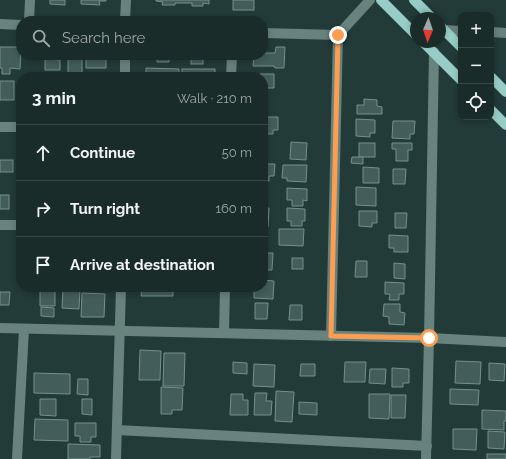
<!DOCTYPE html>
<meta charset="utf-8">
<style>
:root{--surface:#1a2c2a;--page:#273836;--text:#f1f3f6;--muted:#9fa7a8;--line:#384847}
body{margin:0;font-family:Raleway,sans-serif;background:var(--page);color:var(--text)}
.controls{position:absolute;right:12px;top:12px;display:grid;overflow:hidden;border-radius:8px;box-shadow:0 2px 6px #0003}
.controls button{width:36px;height:36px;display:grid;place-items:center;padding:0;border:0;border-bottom:1px solid var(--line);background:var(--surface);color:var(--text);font:20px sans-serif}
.compass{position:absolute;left:410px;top:12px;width:36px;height:36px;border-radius:50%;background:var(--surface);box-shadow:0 2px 6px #0003;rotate:182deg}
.stop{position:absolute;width:12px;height:12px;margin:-9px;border:3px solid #fb9e51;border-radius:50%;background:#fff}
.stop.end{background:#fb9e51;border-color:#fff;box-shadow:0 1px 4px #0008}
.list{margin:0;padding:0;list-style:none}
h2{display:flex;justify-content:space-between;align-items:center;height:52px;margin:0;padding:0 16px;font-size:17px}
h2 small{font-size:13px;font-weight:400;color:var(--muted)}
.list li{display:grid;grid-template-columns:26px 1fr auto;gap:12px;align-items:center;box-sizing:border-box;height:56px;padding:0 16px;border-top:1px solid var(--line)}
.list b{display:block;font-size:15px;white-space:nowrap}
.list em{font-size:13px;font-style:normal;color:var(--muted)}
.icon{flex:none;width:22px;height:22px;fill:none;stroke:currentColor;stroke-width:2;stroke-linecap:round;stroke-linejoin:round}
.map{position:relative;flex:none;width:506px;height:459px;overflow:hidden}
.search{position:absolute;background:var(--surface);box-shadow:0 2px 6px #0003;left:16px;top:16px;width:252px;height:44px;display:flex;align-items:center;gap:10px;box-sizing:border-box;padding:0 14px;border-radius:16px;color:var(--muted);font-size:15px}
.panel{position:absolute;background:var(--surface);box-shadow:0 2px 6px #0003;left:16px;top:72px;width:252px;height:220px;border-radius:16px}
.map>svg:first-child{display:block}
</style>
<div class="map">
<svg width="506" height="459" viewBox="0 0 506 459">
<rect width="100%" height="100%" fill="#223b38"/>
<g fill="#435d5a" stroke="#74908c">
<path d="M50,0H65V5L50,4Z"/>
<path d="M81,0H106V1H99L100,5L81,4Z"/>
<path d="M156,0H209V4L203,3V6H192V3H175V5H162L163,2L156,1Z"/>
<rect x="233" y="0" width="21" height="10"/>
<path d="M0,47H21L20,69L10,68V74H2V68H0Z"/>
<path d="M276,47H285L284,68H275L274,66H253L254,55H263V53H275Z"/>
<path d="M155,55H173V57H169V62H157V57L155,56Z"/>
<rect x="191" y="55" width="12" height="9"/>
<path d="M86,57L106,58V68H86Z"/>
<rect x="68" y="58" width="14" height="19"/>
<path d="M45,59L60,60V70H45Z"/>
<path d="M146,68L179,69V77H146Z"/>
<rect x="182" y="69" width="33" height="8"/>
<path d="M260,74H274V88H263V77H260Z"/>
<rect x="0" y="81" width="14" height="19"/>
<path d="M364,99L377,100V106L382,107V114H357V105H364Z"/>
<path d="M263,117H278V130H273V134H263Z"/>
<path d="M356,119L375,120V133H370V137L356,136Z"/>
<path d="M393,121H415L414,134H410V139L392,138Z"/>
<path d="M291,142L307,143L306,160L290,159Z"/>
<rect x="359" y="143" width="16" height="14"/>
<path d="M392,143H412V150H408V161H396V149H392Z"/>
<rect x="18" y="150" width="3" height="27"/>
<path d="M352,157H363V164L351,163Z"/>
<rect x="0" y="160" width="13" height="12"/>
<path d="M263,164H275L274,176H269V181H263Z"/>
<path d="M283,165H307L306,182L287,181V178H282Z"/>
<path d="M363,167L379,168V183H363Z"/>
<path d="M393,169H406L405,184H393Z"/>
<rect x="18" y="186" width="3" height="22"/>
<path d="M356,187L376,188V206L356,205Z"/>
<path d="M287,188L307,189V201L303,200V206H292V200H287Z"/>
<rect x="0" y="195" width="9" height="14"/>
<path d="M263,208H269L268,227H263Z"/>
<path d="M287,208L305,209V221H302V226H291V221H287Z"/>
<path d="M359,211H377V223H372V227L359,226Z"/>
<path d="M395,213H407L406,228H395Z"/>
<path d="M279,229H304L303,246L279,245Z"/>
<path d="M389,235L408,236V252H394V248H389Z"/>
<path d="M263,253H273L272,270H267L266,276L263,275Z"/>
<rect x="292" y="258" width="11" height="11"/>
<path d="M356,261H367V277H355Z"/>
<path d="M394,263L405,264V279L394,278Z"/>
<path d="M263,280L274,281L273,299L254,298V287H263Z"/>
<path d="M385,282L404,283V294H399V300H389L390,294H385Z"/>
<path d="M40,287L55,288V306H40Z"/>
<path d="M142,287H173V296H141Z"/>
<rect x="185" y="287" width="17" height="4"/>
<path d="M63,289H80L79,309L62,308Z"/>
<path d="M0,292H10L9,305H0Z"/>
<path d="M82,293L105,294L104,317H81Z"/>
<path d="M255,303H268L267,319H255Z"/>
<path d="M384,304H400V312L405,313L404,325L389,324V317L383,316Z"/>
<path d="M290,305H302V320H289Z"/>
<path d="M41,307L54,308V317L41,316Z"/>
<path d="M140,350L161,351L160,380H139Z"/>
<path d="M164,353H185L184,386H163Z"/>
<path d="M456,361L481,362L480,384L455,383Z"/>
<path d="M233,362L247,363V374L233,373Z"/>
<path d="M345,362H366L365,382H344Z"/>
<path d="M489,363L505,364L504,381L489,380Z"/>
<path d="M254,364L275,365L274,387L253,386Z"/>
<path d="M301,364H315V376H300Z"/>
<path d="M392,368L409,369V383H403V387H392Z"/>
<path d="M370,369H386L385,384L369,383Z"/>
<path d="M34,373L70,374V394L34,393Z"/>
<path d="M78,379H88V395L77,394Z"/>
<path d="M161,387L183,388L182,410H172V414H161Z"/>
<path d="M450,389L479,390L478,405L450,404Z"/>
<path d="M276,391L294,392L292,422L275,421Z"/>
<path d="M255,393H267L266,401H272L271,415H254Z"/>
<path d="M231,394H243V400H248V415H230Z"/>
<path d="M369,394H390L389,419L369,418Z"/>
<path d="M391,395H406L405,418H391Z"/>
<path d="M40,399H56V416L40,415Z"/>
<path d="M82,399H92V415L82,414Z"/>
<path d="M299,402L317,403V415L299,414Z"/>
<path d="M482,410L506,411V421H504V430L482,429Z"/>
<path d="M35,419L68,420V441L34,440Z"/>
<path d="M75,423H96V437H91V442H80V436H75Z"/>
<path d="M453,429H477L476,450L453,449Z"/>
<path d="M488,431L505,432L504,449L488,448Z"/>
<path d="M68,444L100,445V457H90V459H68Z"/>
<rect x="487" y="454" width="19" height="5"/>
</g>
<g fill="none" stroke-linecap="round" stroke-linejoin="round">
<g stroke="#68827e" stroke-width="10">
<path d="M29,21L30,0"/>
<path d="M125,21L126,0"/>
<path d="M0,24L21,25"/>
<path d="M443,30L461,31"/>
<path d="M491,32L506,33"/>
<path d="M263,33L338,35"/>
<path d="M125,55V77"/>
<path d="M231,77L232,55"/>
<path d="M0,127H21"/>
<path d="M0,225H21"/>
<path d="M0,328L429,338L506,342"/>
<path d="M224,333L225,287"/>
<path d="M331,336L338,35L370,0"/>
<path d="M117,430L427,446"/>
<path d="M17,459L24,329"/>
<path d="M116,459L121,287"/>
<path d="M426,459L429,338L434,52"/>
</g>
<g stroke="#97cdc6" stroke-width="10">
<path d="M381,0L416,35"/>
<path d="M414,0L432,18"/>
<path d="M440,26L461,47"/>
<path d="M423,42L461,80"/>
<path d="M491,77L506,92"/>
<path d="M491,110L506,125"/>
</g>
</g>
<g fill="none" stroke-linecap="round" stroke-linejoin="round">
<path stroke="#fb9e51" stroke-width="5" d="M338,35L331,336L429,338"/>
</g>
</svg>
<div class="controls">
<button>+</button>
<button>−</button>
<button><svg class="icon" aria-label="locate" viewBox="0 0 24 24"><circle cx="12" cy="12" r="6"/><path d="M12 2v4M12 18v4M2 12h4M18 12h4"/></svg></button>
</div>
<svg class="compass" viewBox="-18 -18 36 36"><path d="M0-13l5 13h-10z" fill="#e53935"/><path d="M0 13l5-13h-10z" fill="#9fa7a8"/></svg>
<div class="stop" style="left:429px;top:338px"></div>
<div class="stop end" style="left:338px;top:35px"></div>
<div class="search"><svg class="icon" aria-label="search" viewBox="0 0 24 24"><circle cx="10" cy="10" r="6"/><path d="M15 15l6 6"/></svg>Search here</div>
<section class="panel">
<h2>3 min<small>Walk · 210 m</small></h2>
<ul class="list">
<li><svg class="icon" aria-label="ahead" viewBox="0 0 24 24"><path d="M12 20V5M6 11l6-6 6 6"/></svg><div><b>Continue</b></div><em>50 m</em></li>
<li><svg class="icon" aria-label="right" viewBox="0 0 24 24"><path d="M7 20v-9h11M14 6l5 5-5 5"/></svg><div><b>Turn right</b></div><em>160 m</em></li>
<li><svg class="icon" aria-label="arrive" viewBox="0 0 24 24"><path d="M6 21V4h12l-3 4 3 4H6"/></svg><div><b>Arrive at destination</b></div></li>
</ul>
</section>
</div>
